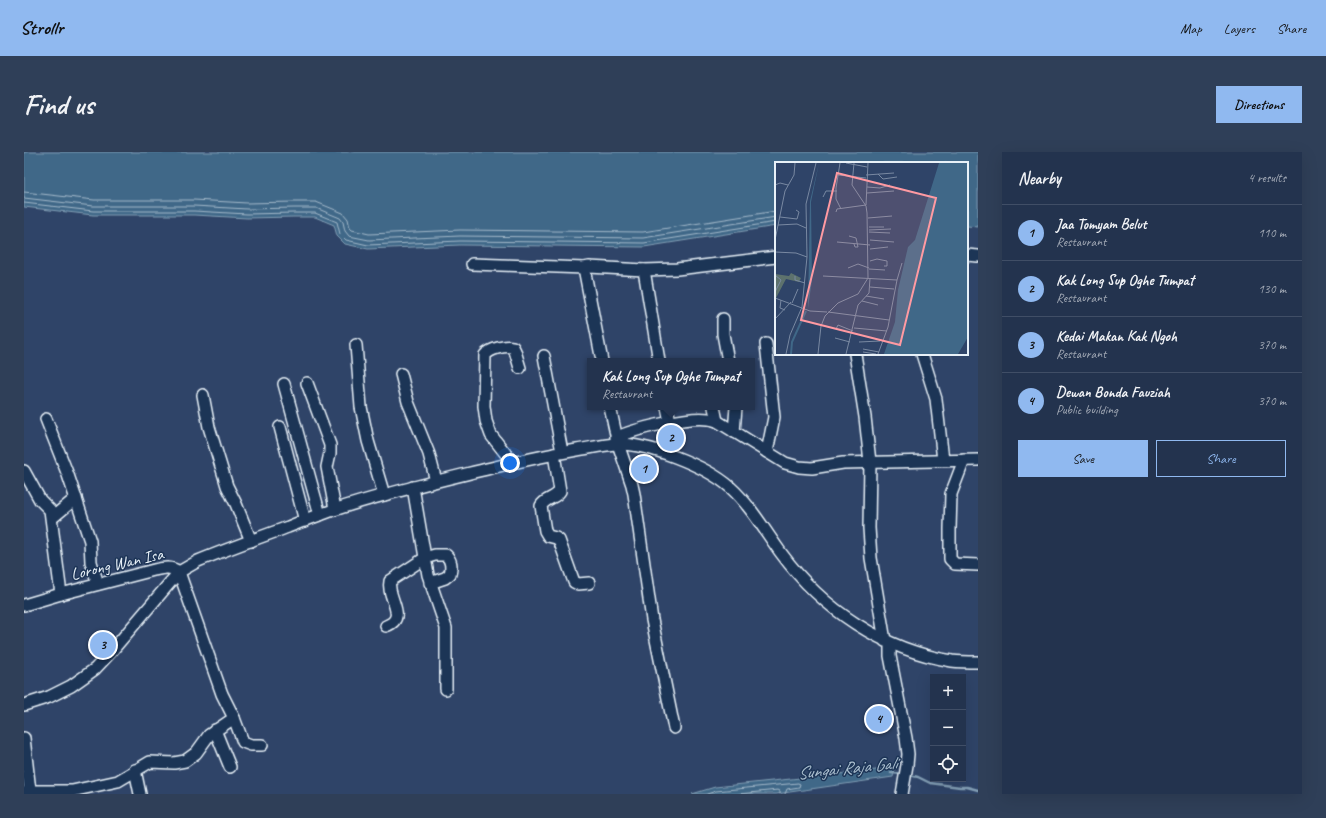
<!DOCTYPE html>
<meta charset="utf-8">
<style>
:root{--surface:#23334e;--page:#2f3f58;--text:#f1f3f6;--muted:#a3aab6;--line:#404e66;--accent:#90b9f0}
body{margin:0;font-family:Caveat,sans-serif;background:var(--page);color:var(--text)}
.controls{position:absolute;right:12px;bottom:12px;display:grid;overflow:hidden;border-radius:0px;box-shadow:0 4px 16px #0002}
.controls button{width:36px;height:36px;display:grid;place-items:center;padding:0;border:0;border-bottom:1px solid var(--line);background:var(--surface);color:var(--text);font:20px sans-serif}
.you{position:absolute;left:486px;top:311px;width:14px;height:14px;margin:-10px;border:3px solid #fff;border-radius:50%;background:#1a73e8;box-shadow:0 0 0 6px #1a73e833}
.badge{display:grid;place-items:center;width:26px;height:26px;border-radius:50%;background:var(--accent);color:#111;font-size:13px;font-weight:700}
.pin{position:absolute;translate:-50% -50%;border:2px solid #fff;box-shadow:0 1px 4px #0006}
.popup{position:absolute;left:563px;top:206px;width:168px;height:52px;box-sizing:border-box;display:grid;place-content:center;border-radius:0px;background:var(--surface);filter:drop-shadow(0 1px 3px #0005);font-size:13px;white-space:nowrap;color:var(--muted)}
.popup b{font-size:15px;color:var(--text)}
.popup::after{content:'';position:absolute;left:50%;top:100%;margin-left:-8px;border:8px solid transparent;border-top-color:var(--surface)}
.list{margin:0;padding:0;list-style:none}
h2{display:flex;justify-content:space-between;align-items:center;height:52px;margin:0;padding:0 16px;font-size:17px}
h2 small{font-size:13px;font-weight:400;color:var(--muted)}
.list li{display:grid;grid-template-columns:26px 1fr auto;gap:12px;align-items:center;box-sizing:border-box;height:56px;padding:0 16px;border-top:1px solid var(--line)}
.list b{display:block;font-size:15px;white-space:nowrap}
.list p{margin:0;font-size:13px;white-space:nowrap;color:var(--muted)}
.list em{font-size:13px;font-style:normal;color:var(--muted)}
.actions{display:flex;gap:8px;padding:12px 16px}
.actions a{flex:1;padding:9px 0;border:1px solid var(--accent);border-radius:0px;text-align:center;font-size:14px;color:var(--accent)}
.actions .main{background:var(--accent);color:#111}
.icon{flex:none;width:22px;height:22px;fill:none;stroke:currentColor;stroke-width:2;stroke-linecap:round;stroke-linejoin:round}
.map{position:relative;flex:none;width:954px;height:642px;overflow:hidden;border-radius:0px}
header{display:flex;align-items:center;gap:24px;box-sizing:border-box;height:56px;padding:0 20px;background:var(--accent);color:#111}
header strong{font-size:19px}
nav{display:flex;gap:22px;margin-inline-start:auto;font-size:14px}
.intro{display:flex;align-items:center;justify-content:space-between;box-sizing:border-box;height:96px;padding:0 24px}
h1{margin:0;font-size:28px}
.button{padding:10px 18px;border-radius:0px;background:var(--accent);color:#111;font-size:14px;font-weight:700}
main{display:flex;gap:24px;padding:0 24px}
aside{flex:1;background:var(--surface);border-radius:0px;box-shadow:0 4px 16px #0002}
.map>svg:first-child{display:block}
</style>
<header>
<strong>Strollr</strong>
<nav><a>Map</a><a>Layers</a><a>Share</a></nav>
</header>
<div class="intro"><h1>Find us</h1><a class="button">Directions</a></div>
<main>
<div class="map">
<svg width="954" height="642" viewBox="0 0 954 642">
<rect width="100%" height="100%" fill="#2f4468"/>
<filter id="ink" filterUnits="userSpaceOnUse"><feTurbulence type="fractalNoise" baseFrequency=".025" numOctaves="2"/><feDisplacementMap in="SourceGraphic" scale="8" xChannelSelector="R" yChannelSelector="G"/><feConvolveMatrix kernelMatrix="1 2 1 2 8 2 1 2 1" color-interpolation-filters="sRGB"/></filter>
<g filter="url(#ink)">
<g fill="#406888" stroke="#839fb5">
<path d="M0,0H954V75L943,74V11H752V74L620,95L436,93L344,97L321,92L313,84L310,73L291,65H270L223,66L170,63H69L0,55Z"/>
<path d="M871,616L869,625L752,642H668L691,635Z"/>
</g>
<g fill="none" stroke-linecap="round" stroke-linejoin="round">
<g stroke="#a5bacb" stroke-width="1">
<path d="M0,40L70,48H170L223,51L270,50H292L319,61L324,67L326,76L328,78L345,82L436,78L619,80L752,59"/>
<path d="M0,46L69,54H170L223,57L270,56H292L316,66L319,70L321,79L325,84L345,88L436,84L619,86L752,65"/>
<path d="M0,51L69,59H170L223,62L270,61H291L313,70L316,82L322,88L344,93L436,89L620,91L752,70"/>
<path d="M683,642L692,639L774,631L776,632L775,635L763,637L761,642"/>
<path d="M715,642L754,638L756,639V642"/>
</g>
<g stroke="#839fb5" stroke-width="2.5">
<path d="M867,621L878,622"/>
<path d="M885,623L894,625L906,631L936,635H943L954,638"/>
</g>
<defs>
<g id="minor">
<path d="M943,103L954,104"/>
<path d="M448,112L560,116"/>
<path d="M620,118L635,209"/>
<path d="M699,167V182L704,209"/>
<path d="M742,192L750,265L743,300"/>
<path d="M332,193L337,255L344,289L360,343"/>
<path d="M831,202L841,265L846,310L845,376L847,406L861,489"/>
<path d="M898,202L912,247L919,308"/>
<path d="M520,204L538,300"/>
<path d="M578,209L560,116L565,115L620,118L653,117L752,105"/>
<path d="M377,222L384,250L405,302L412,329"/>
<path d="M283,231L306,293V301L303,315L311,357"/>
<path d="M260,232L296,363"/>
<path d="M179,243L185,275L203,334L212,352L227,389"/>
<path d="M586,255L594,292L608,333L610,342L628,468L650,576"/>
<path d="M643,255L646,270"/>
<path d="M690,255L693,269"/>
<path d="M22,267L44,323L66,389L67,410L74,432"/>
<path d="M256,275L281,369"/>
<path d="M710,280L712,255"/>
<path d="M592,286C609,277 665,264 684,267C687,267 690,268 693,269L761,311L775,315L788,316L819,311L954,308"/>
<path d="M530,302L536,339C531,347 521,346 517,354L521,379L524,384L532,386L535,388L550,430L554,432L565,431"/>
<path d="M940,308L927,342L926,377V407L931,412L954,413"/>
<path d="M489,311L467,283L462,269L460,254L461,203C466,197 481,193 489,195L491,199L496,216"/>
<path d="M0,319L16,348L26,358L37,442"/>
<path d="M389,335L404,423L422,476V537"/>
<path d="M28,366L52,346"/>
<path d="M0,453L37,442L130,418C139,416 147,414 155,420L198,542L210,566L219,590L227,593H238"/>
<path d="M362,474C385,466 362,445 366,429L401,406L411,403H422C427,408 428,415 426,422L421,426L406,431"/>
<path d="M866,491V504L882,586L884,602L883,613L878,642"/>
<path d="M0,553L25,545L47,534L71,517L86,501L155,420L174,409C203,397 234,386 264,375C279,369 294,363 310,358C361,341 414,329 467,316C496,309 524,303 553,298C566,296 579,293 592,292C624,291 682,314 706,335C727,354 741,379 757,401C798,457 859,498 928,509C936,510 945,510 954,510"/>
<path d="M191,578L206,615"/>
<path d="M0,586L6,639"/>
<path d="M111,618L116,642"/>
<path d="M0,641L6,639H48L94,629L126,610L150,611L161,609L172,601L185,583L210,566"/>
</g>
</defs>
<use href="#minor" stroke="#e8f1f8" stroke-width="14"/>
<use href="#minor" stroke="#1d3557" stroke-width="11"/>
</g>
</g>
<g text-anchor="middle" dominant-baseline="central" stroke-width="3" stroke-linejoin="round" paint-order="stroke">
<g font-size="17" fill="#e8f1f8" stroke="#1d3557">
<text transform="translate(93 412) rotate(-13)">Lorong Wan Isa</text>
</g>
<g font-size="18" font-style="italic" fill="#adc1d1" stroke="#1d3557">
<text transform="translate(823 616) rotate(-6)">Sungai Raja Gali</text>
</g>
</g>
<g transform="translate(751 10)">
<rect width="193" height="193" fill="#2f4468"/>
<path d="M16,111L26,116L24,120L11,117L1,136L0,112L14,114Z" fill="#5d726d"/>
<path d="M44,1L36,40L37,118L33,146L35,39ZM164,1H193V175L183,192H109L120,160L123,128L133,85L140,78Z" fill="#406888"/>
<path fill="none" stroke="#406888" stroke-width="2" d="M16,192L17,180L31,149"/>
<path fill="none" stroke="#7989a2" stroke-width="1" d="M65,1L61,26V37L66,47M71,1L92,5M103,12L108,17L122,15M63,13L91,16M91,13L119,11M0,23L5,21L13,23M92,25L105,26L115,23M92,31L119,29M48,35L51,29H62M61,50L62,47L91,43L93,1M5,55L22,57L24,50L21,48M93,56L117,54M3,63L22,62L31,66M94,65H109M94,68L116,67M94,70L115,71M74,74L81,76L83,85H80L79,82M0,78L10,29L19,13L20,1M95,78L119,80M62,80L95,83M95,87L113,85M0,90L21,91L32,95M95,99L102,97L112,99V104H109M73,106L83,102L94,106M94,107L110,108M0,113L6,118L0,130M20,114V118L30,121M48,114L122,118L113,165L103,192M122,118L127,101M95,125L119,127M91,134L109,137M0,136L35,149L52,150M6,138L5,146L10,148M87,139L103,143M17,141L23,127M53,150L114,158M0,157L16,140M79,166L112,169M61,167L63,163L78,169M60,176L75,180M84,180L105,179M88,187L104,190M88,190L101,192M11,192L15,173L27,145L32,95L31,42L41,1M43,192L46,164L50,154L63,141L83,132L93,116L92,51L91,44L77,23L79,1M71,192L83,143L94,131L95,116"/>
<path fill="#ff9aa2" fill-opacity="0.15" stroke="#ff9aa2" stroke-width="2" d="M62,11L161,36L125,183L26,158Z"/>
<rect width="193" height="193" fill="none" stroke="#e8f1f8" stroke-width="2"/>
</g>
</svg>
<div class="controls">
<button>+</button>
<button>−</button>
<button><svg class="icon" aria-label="locate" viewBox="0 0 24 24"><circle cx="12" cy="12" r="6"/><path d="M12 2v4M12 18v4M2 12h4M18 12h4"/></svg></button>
</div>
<div class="you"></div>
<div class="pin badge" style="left:620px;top:317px">1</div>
<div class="pin badge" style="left:647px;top:286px">2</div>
<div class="popup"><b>Kak Long Sup Oghe Tumpat</b>Restaurant</div>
<div class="pin badge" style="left:79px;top:493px">3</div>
<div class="pin badge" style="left:855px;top:567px">4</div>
</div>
<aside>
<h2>Nearby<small>4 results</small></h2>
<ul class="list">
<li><span class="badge">1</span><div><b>Jaa Tomyam Belut</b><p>Restaurant</p></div><em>110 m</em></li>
<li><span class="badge">2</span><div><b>Kak Long Sup Oghe Tumpat</b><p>Restaurant</p></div><em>130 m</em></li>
<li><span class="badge">3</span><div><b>Kedai Makan Kak Ngoh</b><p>Restaurant</p></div><em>370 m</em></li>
<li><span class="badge">4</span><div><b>Dewan Bonda Fauziah</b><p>Public building</p></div><em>370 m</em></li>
</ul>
<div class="actions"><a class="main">Save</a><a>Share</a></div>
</aside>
</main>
